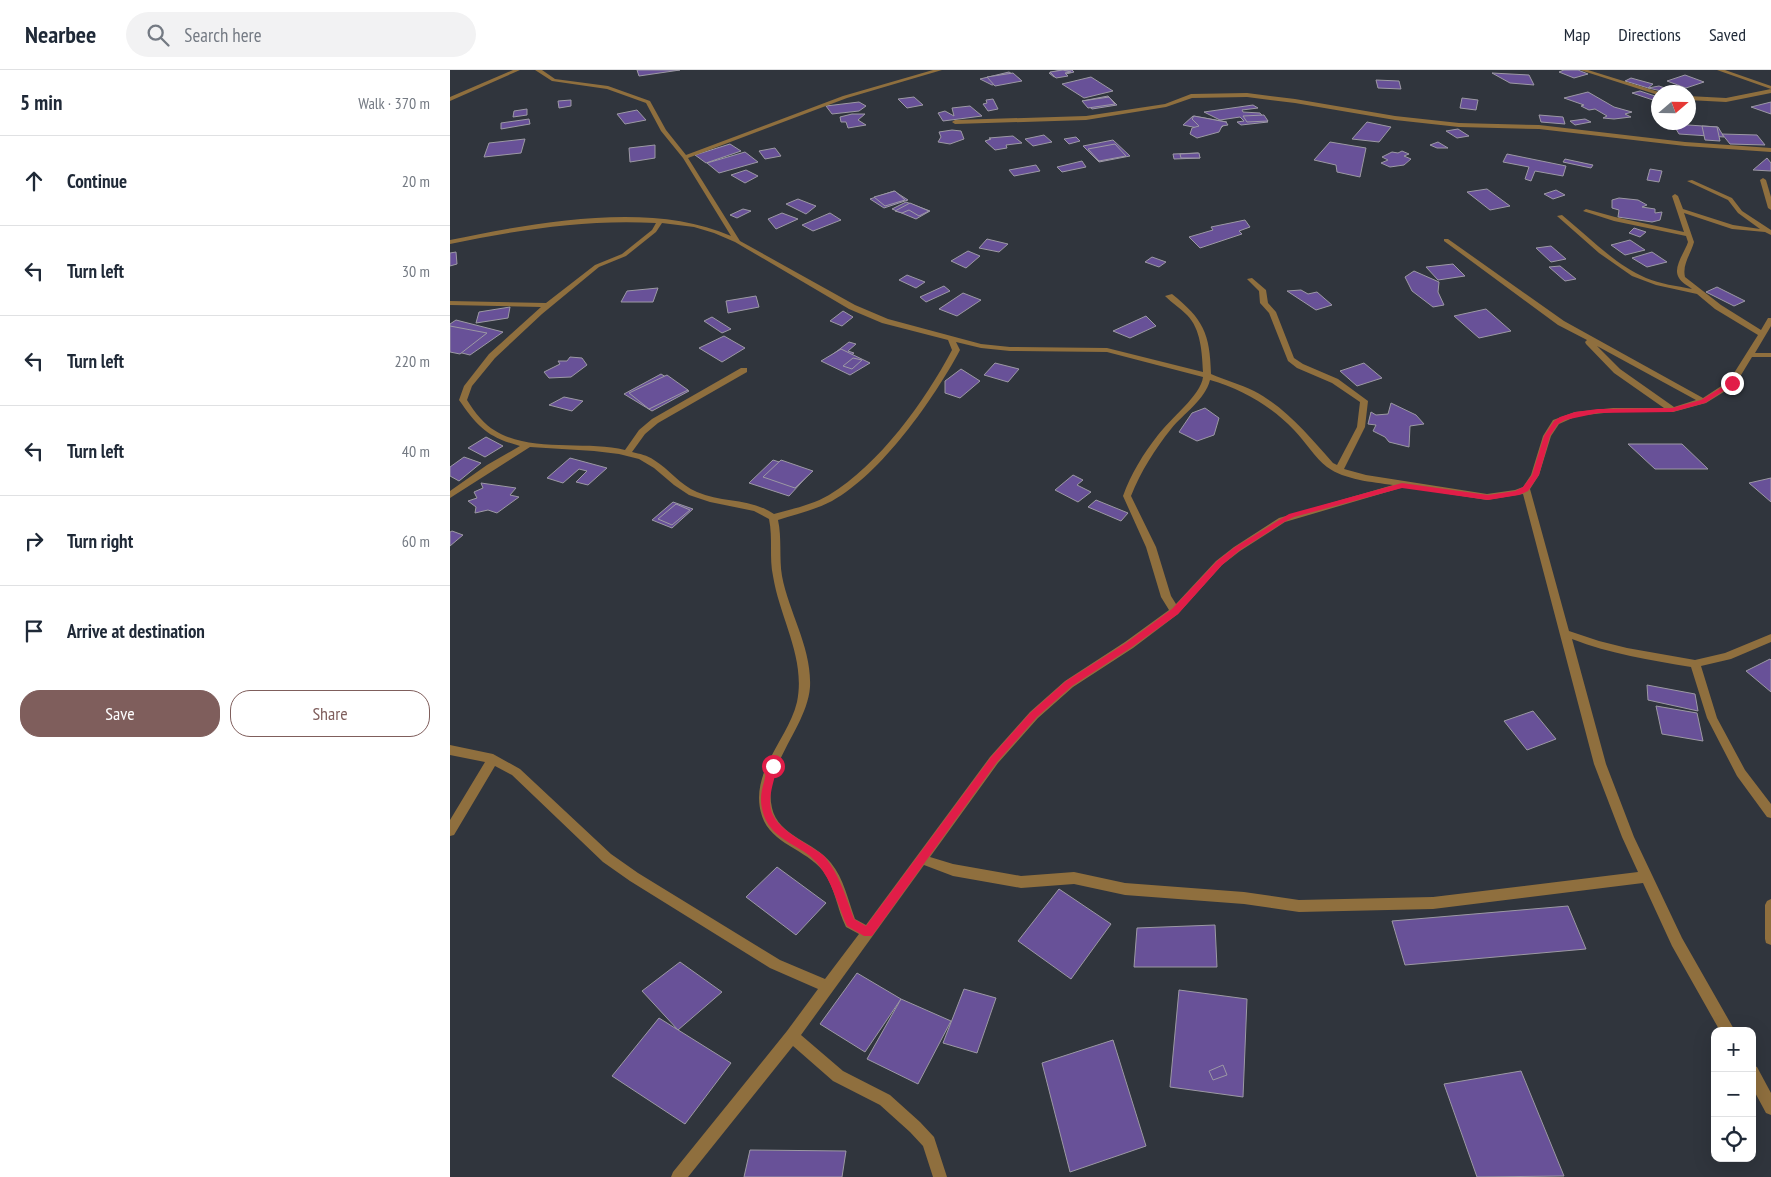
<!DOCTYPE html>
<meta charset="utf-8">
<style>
:root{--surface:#fff;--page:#f2f2f3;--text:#1f2937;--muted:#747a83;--line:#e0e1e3;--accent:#7f5e5c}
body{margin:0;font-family:"PT Sans Narrow",sans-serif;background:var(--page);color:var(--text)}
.controls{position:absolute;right:15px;bottom:15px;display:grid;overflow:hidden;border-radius:10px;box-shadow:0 5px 20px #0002}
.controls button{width:45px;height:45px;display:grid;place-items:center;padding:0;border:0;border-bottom:1px solid var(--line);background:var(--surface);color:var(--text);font:25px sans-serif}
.compass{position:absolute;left:1201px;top:15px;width:45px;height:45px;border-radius:50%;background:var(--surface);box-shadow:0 5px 20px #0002;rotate:70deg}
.stop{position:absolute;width:15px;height:15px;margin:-11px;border:4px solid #e11d48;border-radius:50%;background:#fff}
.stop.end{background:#e11d48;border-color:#fff;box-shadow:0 1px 5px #0008}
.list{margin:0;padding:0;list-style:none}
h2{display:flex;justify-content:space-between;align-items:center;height:65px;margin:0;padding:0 20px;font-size:21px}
h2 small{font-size:16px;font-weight:400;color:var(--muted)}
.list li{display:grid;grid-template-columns:32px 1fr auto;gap:15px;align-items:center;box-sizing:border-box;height:90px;padding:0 20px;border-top:1px solid var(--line)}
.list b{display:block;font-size:19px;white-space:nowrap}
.list em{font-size:16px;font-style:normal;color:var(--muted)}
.actions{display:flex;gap:10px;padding:15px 20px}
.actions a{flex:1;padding:11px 0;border:1px solid var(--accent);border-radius:20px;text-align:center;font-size:18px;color:var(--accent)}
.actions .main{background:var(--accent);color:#fff}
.icon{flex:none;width:28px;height:28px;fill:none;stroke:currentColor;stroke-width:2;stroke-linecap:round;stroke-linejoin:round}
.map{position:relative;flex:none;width:1321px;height:1107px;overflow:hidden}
header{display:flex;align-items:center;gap:30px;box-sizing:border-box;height:70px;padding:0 25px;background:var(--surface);border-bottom:1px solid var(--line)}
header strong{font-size:24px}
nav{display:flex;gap:28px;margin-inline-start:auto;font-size:18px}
.search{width:350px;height:45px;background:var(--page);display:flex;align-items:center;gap:12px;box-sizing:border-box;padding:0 18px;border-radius:28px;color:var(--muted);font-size:19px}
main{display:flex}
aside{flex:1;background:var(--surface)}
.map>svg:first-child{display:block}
</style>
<header>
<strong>Nearbee</strong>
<div class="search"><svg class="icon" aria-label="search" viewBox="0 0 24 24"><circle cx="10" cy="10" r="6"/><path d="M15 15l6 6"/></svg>Search here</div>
<nav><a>Map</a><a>Directions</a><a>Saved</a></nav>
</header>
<main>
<aside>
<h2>5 min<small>Walk · 370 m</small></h2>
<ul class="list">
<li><svg class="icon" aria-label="ahead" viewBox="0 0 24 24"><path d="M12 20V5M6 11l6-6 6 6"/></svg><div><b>Continue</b></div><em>20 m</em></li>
<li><svg class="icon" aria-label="left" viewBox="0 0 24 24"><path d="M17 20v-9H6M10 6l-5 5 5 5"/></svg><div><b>Turn left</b></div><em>30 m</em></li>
<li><svg class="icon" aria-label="left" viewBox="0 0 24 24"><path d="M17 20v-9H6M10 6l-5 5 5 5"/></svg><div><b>Turn left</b></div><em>220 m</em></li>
<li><svg class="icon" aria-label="left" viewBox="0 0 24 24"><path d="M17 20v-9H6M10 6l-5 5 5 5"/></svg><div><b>Turn left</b></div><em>40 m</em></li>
<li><svg class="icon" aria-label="right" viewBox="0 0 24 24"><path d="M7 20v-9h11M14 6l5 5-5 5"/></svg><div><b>Turn right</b></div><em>60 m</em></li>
<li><svg class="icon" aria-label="arrive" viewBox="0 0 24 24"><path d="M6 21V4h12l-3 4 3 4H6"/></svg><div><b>Arrive at destination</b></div></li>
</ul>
<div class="actions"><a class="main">Save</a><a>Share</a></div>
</aside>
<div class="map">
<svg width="1321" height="1107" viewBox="0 0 1321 1107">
<rect width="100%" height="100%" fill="#30353d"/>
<g fill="#685198" stroke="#9c99a4">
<path d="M187,0H230L189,6Z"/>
<path d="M611,0H622L624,2L604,7L599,3Z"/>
<path d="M613,0L621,2L615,3L618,6L606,8L600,2Z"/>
<path d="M1114,0H1128L1138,4L1124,8L1109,2Z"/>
<path d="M559,2L570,9L542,15L530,9Z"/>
<path d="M563,3L572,11L545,16L537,7Z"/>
<path d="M1042,3L1079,5L1084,15L1060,13Z"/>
<path d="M1235,5L1254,12L1236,18L1217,11Z"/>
<path d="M641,7L663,21L634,28L612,14Z"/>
<path d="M1181,8L1203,14L1198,18L1175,11Z"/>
<path d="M926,10L949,11L951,19L928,18Z"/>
<path d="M1209,16L1221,20L1216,22L1198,18Z"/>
<path d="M1190,21L1208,27V30L1206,31L1182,23Z"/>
<path d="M1138,22L1164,37L1182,42L1175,44L1181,47L1164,49L1153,48L1157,46L1145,39L1139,40L1131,36L1134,35L1114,28Z"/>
<path d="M658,26L667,35L642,39L632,31Z"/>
<path d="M464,27L473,35L457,38L448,29Z"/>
<path d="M659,27L665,34L638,38L632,31Z"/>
<path d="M1012,28L1028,30L1026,40L1010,38Z"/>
<path d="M543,29L548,39L538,41L533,34L537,33L536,30Z"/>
<path d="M121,30V36L109,38L108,31Z"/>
<path d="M409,32L416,36L409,41L382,44L376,36Z"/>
<path d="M1321,32V44L1301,37Z"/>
<path d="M803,35L808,38L792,40L793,42L810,43L818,52L791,55L787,52L794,51L790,47L770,50L754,42Z"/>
<path d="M520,36L532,46L493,51L488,43L495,41L504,46L502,38Z"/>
<path d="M77,39V45L63,47L64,41Z"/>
<path d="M187,40L196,50L175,54L167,44Z"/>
<path d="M402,44H415L408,50L416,55L398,58L396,52H391L390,47Z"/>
<path d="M814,45L818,51L797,52L793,46Z"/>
<path d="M1089,45L1113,47L1115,54L1091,52Z"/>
<path d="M743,46L777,52L767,62L733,55Z"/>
<path d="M744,46L776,52L778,55L772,56L769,62L747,68L740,64L742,58L749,56L742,49Z"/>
<path d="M79,49L80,54L51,59V53Z"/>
<path d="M1135,49L1141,52L1125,55L1120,51Z"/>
<path d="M917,52L941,57L929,72L902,69Z"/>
<path d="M1223,54L1268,57L1274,67L1229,64Z"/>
<path d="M1252,56L1267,57L1270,71L1255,70Z"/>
<path d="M1008,59L1019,66L1007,68L996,61Z"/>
<path d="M502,60L511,61L514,69L500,74L488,72L491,67L489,62Z"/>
<path d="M1272,64L1307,65L1315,75L1280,74Z"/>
<path d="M594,65L602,72L583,76L575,69Z"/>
<path d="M563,66L572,73L556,75L557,78L545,80L535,71L541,69L539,68Z"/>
<path d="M626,67L630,71L619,74L614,69Z"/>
<path d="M75,69L71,83L34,87L39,73Z"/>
<path d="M663,70L680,86L649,92L633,76Z"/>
<path d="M880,72L916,78L910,107L887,102L886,95L864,90Z"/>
<path d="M988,72L998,78H987L980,75Z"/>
<path d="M280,74L291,81L256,93L245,85Z"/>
<path d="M665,74L676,86L649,91L638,79Z"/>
<path d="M205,75V88L180,92L179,78Z"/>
<path d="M325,78L331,86L315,89L309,81Z"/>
<path d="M952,81L959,84L954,86L961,89L954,95L940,97L931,93L938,90L932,87L942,82L948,83Z"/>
<path d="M295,82L308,92L269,103L257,93Z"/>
<path d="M748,83L750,88L724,89L723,84Z"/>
<path d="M749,83L750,88H731L730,84Z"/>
<path d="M1057,84L1116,96L1113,106L1085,101L1081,111L1075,109L1079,97L1053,92Z"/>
<path d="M1317,88L1321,93V101L1303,100Z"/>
<path d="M1115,89L1143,95L1141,98L1113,92Z"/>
<path d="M632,91L636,97L612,102L607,97Z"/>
<path d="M586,95L590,101L564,106L559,100Z"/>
<path d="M1200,99L1212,101L1209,112L1197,110Z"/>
<path d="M296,100L308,106L295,113L281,105Z"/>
<path d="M1037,119L1060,136L1040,140L1017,122Z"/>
<path d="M1106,120L1115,125L1103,129L1094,124Z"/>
<path d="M444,121L458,130L434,138L420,129Z"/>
<path d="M445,121L455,130L435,136L424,127Z"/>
<path d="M1169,128L1188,130L1197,135L1192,137L1205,139V143L1212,142L1210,150L1202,152L1168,147L1169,140L1162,138V130Z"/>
<path d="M348,129L366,136L356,144L336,134Z"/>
<path d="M456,132L480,141L466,149L442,139Z"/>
<path d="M460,133L479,141L469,146L459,140L452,143L445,141Z"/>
<path d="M293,139L301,141L287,148L280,145Z"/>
<path d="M332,143L348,149L326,159L318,149Z"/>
<path d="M380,143L391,150L363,161L352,155Z"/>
<path d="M795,150L800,157L789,161L792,164L750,178L739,167L763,160L761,157Z"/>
<path d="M1184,158L1196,162L1190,167L1179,163Z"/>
<path d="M537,169L558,174L549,182L529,178Z"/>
<path d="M1180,170L1195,180L1175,185L1161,175Z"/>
<path d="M1101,176L1116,189L1101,192L1086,178Z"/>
<path d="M518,181L530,186L516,198L501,191Z"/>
<path d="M6,182L7,194L0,196V183Z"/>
<path d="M1202,182L1217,192L1197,197L1182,188Z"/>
<path d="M702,187L716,192L709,197L695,192Z"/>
<path d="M1003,194L1015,206L988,210L976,197Z"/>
<path d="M1110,196L1126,209L1115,211L1099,197Z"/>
<path d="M964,201L989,212L988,222L994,235L983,237L962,221L955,207Z"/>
<path d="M457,205L475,212L466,218L449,210Z"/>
<path d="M494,216L500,221L476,232L470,227Z"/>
<path d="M1267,217L1295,231L1284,236L1256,222Z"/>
<path d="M208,218L203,232H171L177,221Z"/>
<path d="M851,220L858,224L867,222L882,235L866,240L837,221Z"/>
<path d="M513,223L531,230L507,246L489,239Z"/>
<path d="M306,226L309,237L278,243L276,231Z"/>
<path d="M60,237L58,248L26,253L29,242Z"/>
<path d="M1036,239L1061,261L1029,268L1004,246Z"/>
<path d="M393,241L403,247L392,256L380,251Z"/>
<path d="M696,246L706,256L680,268L663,261Z"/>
<path d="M262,247L281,259L272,263L254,251Z"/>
<path d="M6,250L53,262L20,285L0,280V254Z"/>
<path d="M0,256L37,263L10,284L0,282Z"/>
<path d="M274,266L295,278L272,292L249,278Z"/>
<path d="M399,272L406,274L398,281L404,283L387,296L374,291Z"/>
<path d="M391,279L420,293L400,305L371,291Z"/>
<path d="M120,287L132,288L137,295L121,307L99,308L94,302L110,294L108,291H117Z"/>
<path d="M403,288L412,290L402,299L393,296Z"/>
<path d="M545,293L569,299L558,312L534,305Z"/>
<path d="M914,293L932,308L907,316L890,301Z"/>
<path d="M511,299L530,311L510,328L495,323V311Z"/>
<path d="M211,304L239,321L202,341L174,324Z"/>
<path d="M217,305L238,320L199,339L179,323Z"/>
<path d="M114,327L133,331L122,341L99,335Z"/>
<path d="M941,333L966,345L974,354L960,356L959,377L939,372L935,367L923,361L926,355L918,354L921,342L926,345L938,344Z"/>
<path d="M755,338L769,348L764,365L747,371L729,362L742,343Z"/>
<path d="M36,367L53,376L35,387L18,378Z"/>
<path d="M1178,374H1232L1258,399H1205Z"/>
<path d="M14,387L31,393L9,411L0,406V397Z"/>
<path d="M120,388L157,398L138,415L126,412L137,401L129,399L113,413L97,408Z"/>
<path d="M323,390L361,402L339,426L299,413Z"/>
<path d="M331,390L363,401L345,418L313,407Z"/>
<path d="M623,405L633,410L627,415L641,422L628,432L605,420Z"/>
<path d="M1321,408V432L1299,413Z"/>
<path d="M31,413L66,418L60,425L69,427L47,443L38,440L25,443L26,437L18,431L27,428L24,422L33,418Z"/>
<path d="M646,430L678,443L671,451L638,437Z"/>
<path d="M223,432L243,439L222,458L202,450Z"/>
<path d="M226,434L240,440L222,455L208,449Z"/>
<path d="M2,461L13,465L0,476V462Z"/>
<path d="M1320,589L1321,590V622L1296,601Z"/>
<path d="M1197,615L1245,624L1248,641L1198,630Z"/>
<path d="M1206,636L1247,643L1253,671L1212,664Z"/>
<path d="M1083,641L1106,669L1077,680L1054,651Z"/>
<path d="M327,797L376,833L346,865L296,827Z"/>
<path d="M609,819L661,854L621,909L568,871Z"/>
<path d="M1118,836L1136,879L955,895L942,851Z"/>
<path d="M765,855L767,897H684L687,858Z"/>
<path d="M230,892L272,922L228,960L192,921Z"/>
<path d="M407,903L451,929L415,982L370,954Z"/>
<path d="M514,919L546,928L527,983L493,973Z"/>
<path d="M729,920L797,929L793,1027L720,1017Z"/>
<path d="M451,929L501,951L468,1014L417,989Z"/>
<path d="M209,948L281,993L235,1054L162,1006Z"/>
<path d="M663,970L696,1076L620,1102L592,993Z"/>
<path d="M773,995L777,1005L763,1010L759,1001Z"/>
<path d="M1071,1001L1114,1106L1027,1107L994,1014Z"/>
<path d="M300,1080L396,1081L392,1107H294Z"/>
</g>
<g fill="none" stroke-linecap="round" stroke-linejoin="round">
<g fill="#8f6f3e" fill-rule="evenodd">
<path d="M63,0H70L0,31V27Z"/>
<path d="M85,0H92L105,9L158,16L200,31L216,60L236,85L393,26L483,0H492L397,28L238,88L290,171L405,235L438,249L531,274L560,277L657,278L753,302C752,283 751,259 737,245C730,238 722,233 715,226L722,224C753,249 760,263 761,304C775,310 790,314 804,321C836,338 859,366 883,393L887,395L907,357L910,332L882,313L847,298L838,291L819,243L810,233L809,221L797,209L802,208L816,220L818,233L826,242L844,288L853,294L888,309L918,331L915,357L894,399L916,405L1037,424L1065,420L1073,417L1081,405L1093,366L1103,350L1125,342L1163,338H1214L1164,303L1136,274L1135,272L1137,270L1108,255L994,171V169H998L1114,251L1253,328L1279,311L1308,265L1265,239L1247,224L1206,215L1182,206L1149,183L1107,146L1112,145C1139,167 1164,194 1196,208C1210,214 1227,216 1242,219C1238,216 1231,212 1229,208C1222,198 1235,182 1238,172L1236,166L1164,151L1133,141L1136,139L1165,147L1234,162L1222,126L1225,124L1228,126L1233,139L1283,155L1310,159L1288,143L1278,130L1237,111L1242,110L1282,128L1292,141L1321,160V165L1315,162L1282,159L1234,143L1244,172C1241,184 1232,194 1235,207L1271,235L1311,260L1318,248H1321V256L1305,283H1321V287H1302L1285,315L1256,333L1223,342H1163L1127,346L1109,354L1101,366L1089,405L1080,419L1119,561L1149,571L1177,578L1245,590L1275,583L1321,564V572L1281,589L1251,596L1267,648L1295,700L1321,734V748L1317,747L1287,706L1257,648L1241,597C1200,590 1160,584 1122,569L1156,694L1184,767L1232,868L1285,961H1270L1222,876L1193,813L983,839L849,842L794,834L675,825L624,814L571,818L503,806L474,795L351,965L393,1001L440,1025L470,1052L484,1067L497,1107H483L473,1076L460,1062L430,1035L383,1011L343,976L238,1107H221L223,1102L337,961L368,919L320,898L180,811L153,792L62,705L45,696L4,765L0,766V750L35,692L0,685V675L43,684L70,699L161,784L188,803L330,890L375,909L409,864L396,857C387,839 385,817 373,801C356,779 321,774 312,746C298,703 338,670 347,632C356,588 330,549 323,506C319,488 323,468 319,449L304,441L260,432L239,425L224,415L204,398L189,389L169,384L144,381L80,377L0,428V421L37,395L70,376C37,367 28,357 9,330L14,316L39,284L91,237L0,235V231L96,233L145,195L172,184L202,160L206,153C136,149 68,160 0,174V170C84,153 200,130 281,166L233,88L211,61L196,33L157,19L102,11ZM212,153L244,157L264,163L285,172L399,239L432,253L498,270L502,280C475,331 429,395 379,425C362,435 342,439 324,444C301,428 272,433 247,422C230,415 219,399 204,390C197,385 190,384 182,382L195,364L208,353L297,302V298H291L202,349L189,360L175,380C131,369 65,387 31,349C25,343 21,336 17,330L22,316L45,288L92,244L149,197L176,186L206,162ZM506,272L531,278L560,281L657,282L753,307C751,325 720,349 708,365C693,384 681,404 673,426L696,477L711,527L719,540L675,572L615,611L580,642L540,687L416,855L405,849C398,830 394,809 381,793C365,772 328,766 322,738C312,697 357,658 360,617C362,578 339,543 332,506C329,488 332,468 328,450C346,444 365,440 382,431C431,404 484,329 510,280ZM1147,276L1246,330L1224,337L1170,299ZM760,310C792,319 821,336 844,360C855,371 865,388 877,397C895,410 922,412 943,415L829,448L784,477L766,491L726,534L721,526L706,477L681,426C691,401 705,379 721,359C734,343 755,330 760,310ZM954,417L1037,430L1073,424L1144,694L1172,767L1188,802L983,827L849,830L794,822L675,813L624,802L571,806L503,794L480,787L548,693L588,648L623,617L683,578L728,544L772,495L790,481L835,452Z"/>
<path d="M1130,0H1138L1209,22L1208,25Z"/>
<path d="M1267,0H1275L1321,16V23L1276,32L1238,30V26L1276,28L1321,19Z"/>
<path d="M797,23L845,29L945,46L1009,53L1089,55L1235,72L1321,78V82L1235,76L1089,59L1009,57L945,50L845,33L797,27L742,28L716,37L636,50L505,54L502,52L505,50L636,46L715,34L741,24Z"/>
<path d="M1313,108L1316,110L1321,127V140L1318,138L1310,110Z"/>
<path d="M1321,829V875L1316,873L1315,869V835L1317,831Z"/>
<path d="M1302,995L1307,997L1321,1023V1045L1316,1043L1302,1017Z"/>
</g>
</g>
<path fill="#e11d48" d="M1282,311L1284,314L1255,333L1222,342L1148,343L1115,350L1108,354L1100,366L1089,405L1078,421L1069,425L1038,430L952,418L844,447L834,452L790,480L772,495L728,544L682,577L622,616L587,647L547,692L422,866H414L397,856C387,834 383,812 367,793C351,774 324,772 314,746C310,734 310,725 314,712C316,705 316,695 323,692L328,696C315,738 315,748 353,772C360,777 369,781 375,787C390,806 396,827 404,849L416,856L541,687L580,643L616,611L676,573L722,539L767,491L785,477L839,444L952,413L1038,425L1065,421L1073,417L1082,405L1094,366L1104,351L1110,347L1125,342L1148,339L1222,338L1251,330Z"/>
</svg>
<div class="controls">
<button>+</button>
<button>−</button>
<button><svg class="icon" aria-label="locate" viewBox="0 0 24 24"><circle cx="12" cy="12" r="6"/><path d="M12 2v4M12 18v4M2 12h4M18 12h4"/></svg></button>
</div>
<svg class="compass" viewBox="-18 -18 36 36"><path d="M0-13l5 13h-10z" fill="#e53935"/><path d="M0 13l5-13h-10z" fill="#747a83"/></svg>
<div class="stop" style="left:323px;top:696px"></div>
<div class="stop end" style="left:1282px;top:313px"></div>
</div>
</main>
